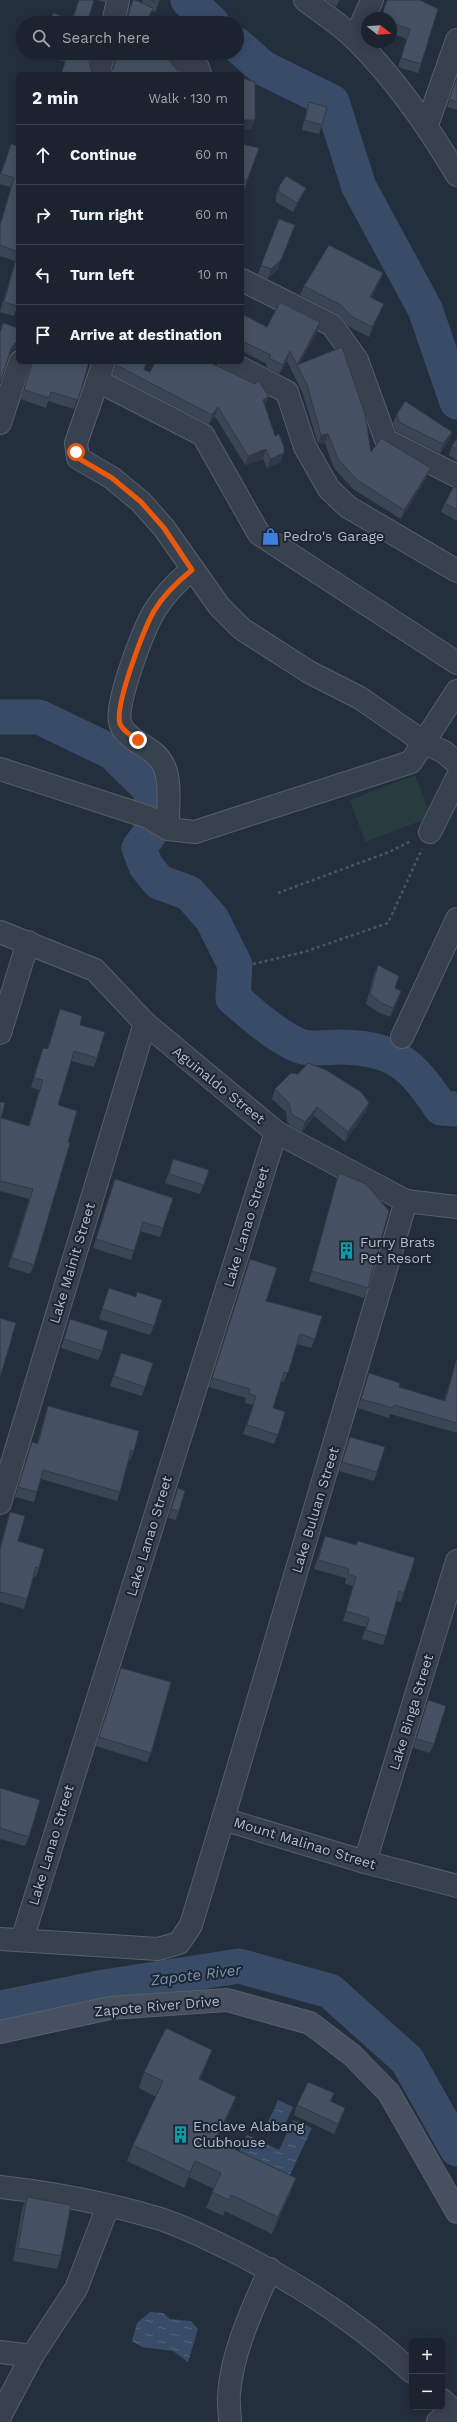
<!DOCTYPE html>
<meta charset="utf-8">
<style>
:root{--surface:#1b232e;--page:#242b36;--text:#f1f3f6;--muted:#a0a4aa;--line:#39404a}
body{margin:0;font-family:"Work Sans",sans-serif;background:var(--page);color:var(--text)}
.controls{position:absolute;right:12px;bottom:12px;display:grid;overflow:hidden;border-radius:6px;box-shadow:0 2px 10px #0003}
.controls button{width:36px;height:36px;display:grid;place-items:center;padding:0;border:0;border-bottom:1px solid var(--line);background:var(--surface);color:var(--text);font:20px sans-serif}
.compass{position:absolute;left:361px;top:12px;width:36px;height:36px;border-radius:50%;background:var(--surface);box-shadow:0 2px 10px #0003;rotate:107deg}
.stop{position:absolute;width:12px;height:12px;margin:-9px;border:3px solid #ea580c;border-radius:50%;background:#fff}
.stop.end{background:#ea580c;border-color:#fff;box-shadow:0 1px 4px #0008}
.list{margin:0;padding:0;list-style:none}
h2{display:flex;justify-content:space-between;align-items:center;height:52px;margin:0;padding:0 16px;font-size:17px}
h2 small{font-size:13px;font-weight:400;color:var(--muted)}
.list li{display:grid;grid-template-columns:26px 1fr auto;gap:12px;align-items:center;box-sizing:border-box;height:60px;padding:0 16px;border-top:1px solid var(--line)}
.list b{display:block;font-size:15px;white-space:nowrap}
.list em{font-size:13px;font-style:normal;color:var(--muted)}
.icon{flex:none;width:22px;height:22px;fill:none;stroke:currentColor;stroke-width:2;stroke-linecap:round;stroke-linejoin:round}
.map{position:relative;flex:none;width:457px;height:2422px;overflow:hidden}
.search{position:absolute;background:var(--surface);box-shadow:0 2px 10px #0003;left:16px;top:16px;width:228px;height:44px;display:flex;align-items:center;gap:10px;box-sizing:border-box;padding:0 14px;border-radius:22px;color:var(--muted);font-size:15px}
.panel{position:absolute;background:var(--surface);box-shadow:0 2px 10px #0003;left:16px;top:72px;width:228px;height:292px;border-radius:6px}
.map>svg:first-child{display:block}
</style>
<div class="map">
<svg width="457" height="2422" viewBox="0 0 457 2422">
<defs>
<pattern id="water-ripples" width="26" height="14" patternUnits="userSpaceOnUse"><rect width="26" height="14" fill="#394c67"/><path d="M2 4q2-2 4 0t4 0M15 11q2-2 4 0t4 0" fill="none" stroke="#53647b"/></pattern>
</defs>
<rect width="100%" height="100%" fill="#242f3e"/>
<path fill="#263c3f" d="M415,775L431,817L365,842L350,800Z"/>
<g fill="url(#water-ripples)">
<path d="M278,2100L293,2107L283,2129L268,2122Z"/>
<path d="M293,2120L312,2128L290,2175L239,2152L247,2135L279,2150Z"/>
<path d="M150,2312L163,2313L170,2319L191,2321L198,2329L188,2362L173,2351L142,2347L132,2341L137,2323Z"/>
</g>
<g fill="none" stroke-linecap="round" stroke-linejoin="round">
<g stroke="#394c67" stroke-width="35">
<path d="M188,0L212,23"/>
<path d="M237,45L263,68L332,102L359,187L425,309L457,402"/>
<path d="M0,717H39L112,752L150,789L155,826L139,848L146,866L159,882L189,893L212,919L235,965L233,998C252,1014 277,1037 300,1046C311,1050 329,1047 340,1047C396,1048 411,1064 441,1108L457,1109"/>
<path d="M0,2008L104,1987L239,1966L330,1991L407,2060L457,2149"/>
</g>
<defs>
<g id="street">
<path d="M305,0C322,13 341,25 356,40C396,80 428,126 457,175"/>
<path d="M113,23L118,0"/>
<path d="M355,39L372,0"/>
<path d="M167,53L198,68L200,74"/>
<path d="M98,74L104,53"/>
<path d="M427,125L457,40"/>
<path d="M242,280L332,325L357,360L386,440L457,476"/>
<path d="M104,362L76,443L78,458L112,478L141,502L164,528L219,606L242,629L309,672L360,698L425,743L444,752L457,763"/>
<path d="M229,362L287,392L305,447L329,489L348,507L457,571"/>
<path d="M98,381L203,435L259,534L457,663"/>
<path d="M0,423L20,362"/>
<path d="M0,769L148,817L168,829L195,832L411,762L457,691"/>
<path d="M168,829C167,809 173,778 161,761C152,746 124,740 120,722C115,703 144,628 155,610C165,594 177,582 191,570"/>
<path d="M430,832L457,778"/>
<path d="M0,932L95,970L145,1023L276,1132L406,1201L457,1207"/>
<path d="M0,1033L28,942"/>
<path d="M402,1037L457,919"/>
<path d="M0,1503L145,1023"/>
<path d="M223,1819L406,1201"/>
<path d="M365,1862L457,1561"/>
<path d="M0,1939L158,1949L179,1943L191,1925L223,1819L365,1862L457,1886"/>
<path d="M22,1940L276,1132"/>
<path d="M0,2187C53,2193 106,2203 157,2218C181,2225 204,2237 227,2248C295,2281 356,2321 412,2372"/>
<path d="M0,2352L32,2356"/>
<path d="M442,2400L457,2414"/>
<path d="M0,2416L32,2356L76,2289L108,2206"/>
<path d="M230,2422C230,2413 228,2403 229,2394C232,2351 253,2308 270,2269"/>
<path d="M438,2422L451,2408"/>
</g>
<path id="secondary" d="M0,2032L110,2008L227,2000L310,2023L352,2055L389,2093L457,2212"/>
</defs>
<use href="#street" stroke="#565f6c" stroke-width="24"/>
<use href="#secondary" stroke="#565f6c" stroke-width="24"/>
<g stroke="#44595c" stroke-width="2.5" stroke-dasharray="3 3" stroke-linecap="butt">
<path d="M278,893L389,852L411,841"/>
<path d="M253,964L304,952L388,923L422,849"/>
</g>
<use href="#street" stroke="#38414e" stroke-width="22"/>
<use href="#secondary" stroke="#465061" stroke-width="22"/>
</g>
<g fill="#3b4654">
<path d="M97,0H106L105,2Z"/>
<path d="M133,0L142,3L143,0H160L155,12L152,11L127,20L129,8Z"/>
<path d="M326,0H340L336,7Z"/>
<path d="M420,0L421,64L418,73L398,67L407,39L391,33V18Z"/>
<path d="M39,53H92L89,61L92,73L65,62L39,54Z"/>
<path d="M115,53H163L178,71L177,74H107L112,69L116,56Z"/>
<path d="M457,78V110L447,107Z"/>
<path d="M309,102L322,125L319,134L302,130L306,112Z"/>
<path d="M11,144L18,146V144V305L14,316L0,312L15,261L0,256V224L11,187L0,184V175Z"/>
<path d="M242,144L259,148L244,190L242,189Z"/>
<path d="M279,186L302,197L293,212L276,202V196Z"/>
<path d="M279,219L278,269L267,279L258,274Z"/>
<path d="M383,273L379,282L372,297L380,313L369,337L348,326L338,314L300,295L304,286Z"/>
<path d="M242,314L267,327L320,322L317,332L299,364L371,452L427,477L401,519L353,489L334,468L325,443L318,444L303,394L287,361L279,374L266,367L267,364L242,351Z"/>
<path d="M32,362H89L74,409L48,401L46,408L21,399Z"/>
<path d="M117,362L266,405L265,406L281,462L267,468L263,459L245,465L215,416L209,424L113,375Z"/>
<path d="M397,414L452,432L449,441L440,453L396,431L393,423Z"/>
<path d="M457,438V461L449,455L452,446Z"/>
<path d="M457,487V521L441,512L445,503Z"/>
<path d="M378,965L395,988L401,991L398,1001L390,1017L378,1012L366,1004L374,974Z"/>
<path d="M60,1009L80,1025L97,1058L94,1067L71,1061L58,1105L68,1142L34,1265L30,1274L8,1267L29,1199L0,1191V1102L1,1118L29,1126L39,1090L31,1087L43,1048L47,1049Z"/>
<path d="M275,1089L369,1103L366,1112L345,1142L314,1116L302,1132L291,1126L287,1122L286,1112L272,1099Z"/>
<path d="M173,1159L209,1170L200,1194L165,1183Z"/>
<path d="M339,1173L368,1288L364,1298L309,1281L336,1183Z"/>
<path d="M115,1179L163,1228L160,1237L140,1231L131,1260L93,1248Z"/>
<path d="M250,1259L266,1301L315,1339L311,1348L297,1344L284,1382L281,1381L273,1408L278,1435L274,1444L243,1434L253,1405L245,1403L246,1398L209,1387Z"/>
<path d="M109,1288L154,1326L150,1335L99,1319Z"/>
<path d="M70,1319L102,1351L98,1360L61,1348Z"/>
<path d="M121,1353L145,1387L142,1396L110,1386Z"/>
<path d="M457,1358V1433L390,1414L389,1418L358,1408L369,1373L399,1387L444,1401Z"/>
<path d="M48,1406L134,1451L130,1460H129L120,1492L117,1501L41,1479L34,1502L15,1497L32,1442L37,1444L45,1415Z"/>
<path d="M350,1437L377,1472L374,1481L339,1471Z"/>
<path d="M178,1488L179,1511L176,1520L168,1518Z"/>
<path d="M10,1512L18,1541L39,1568L36,1577L34,1576L27,1599L24,1609L0,1602V1547L7,1521Z"/>
<path d="M325,1536L356,1545L358,1541L404,1593L401,1602L396,1601L386,1636L383,1645L362,1639L366,1627L343,1621L353,1586L345,1584L346,1578L314,1569Z"/>
<path d="M121,1668L151,1753L147,1762L96,1746Z"/>
<path d="M428,1700L434,1744L430,1753L413,1748Z"/>
<path d="M0,1788L29,1837L25,1846L0,1839Z"/>
<path d="M206,2066L200,2079L230,2113L217,2140L290,2194L272,2234L225,2211L223,2216L206,2208L214,2189L189,2177L184,2188L127,2161L133,2145L156,2097L139,2088L144,2072Z"/>
<path d="M334,2093L331,2102L345,2108L342,2118L334,2134L294,2115L297,2105Z"/>
<path d="M27,2197L61,2256L57,2269L13,2261L22,2210Z"/>
</g>
<g fill="#303945">
<path d="M339,0H340L336,7Z"/>
<path d="M242,120H255L251,129H242Z"/>
<path d="M306,188L302,197L293,212L297,203Z"/>
<path d="M295,225L278,269L267,279L271,269Z"/>
<path d="M383,273L379,282L367,306L370,297Z"/>
<path d="M384,304L380,313L369,337L372,327Z"/>
<path d="M320,322L317,332L298,367L297,365Z"/>
<path d="M18,342V350L12,352L8,358L11,349L15,343Z"/>
<path d="M290,351L287,361L279,374L283,365Z"/>
<path d="M269,396L266,405L259,410L263,400Z"/>
<path d="M218,407L215,416L209,424L212,415Z"/>
<path d="M452,432L449,441L440,453L443,444Z"/>
<path d="M328,434L325,443L318,444L321,435Z"/>
<path d="M266,449L263,459L245,465L248,456Z"/>
<path d="M284,453L281,462L267,468L270,459Z"/>
<path d="M431,468L427,477L401,519L404,510Z"/>
<path d="M401,991L398,1001L390,1017L393,1008Z"/>
<path d="M369,1103L366,1112L345,1142L348,1132Z"/>
<path d="M317,1107L314,1116L302,1132L305,1122Z"/>
<path d="M212,2050L206,2066L193,2095L199,2079Z"/>
<path d="M236,2097L230,2113L209,2156L215,2140Z"/>
<path d="M345,2108L342,2118L334,2134L338,2124Z"/>
<path d="M195,2161L189,2177L184,2188L190,2172Z"/>
<path d="M296,2178L290,2194L272,2234L278,2217Z"/>
</g>
<g fill="#455162" stroke="#303945">
<path d="M79,0H94L87,23H50L53,13L72,20Z"/>
<path d="M133,0H135L153,8L146,23H125L128,17Z"/>
<path d="M151,0H159L158,3Z"/>
<path d="M387,0H420L438,9L421,64L401,58L410,29L391,23V18H381Z"/>
<path d="M68,53H92L89,61L92,73L95,74H61Z"/>
<path d="M118,53H163L178,71L175,74H107L113,69Z"/>
<path d="M242,78L255,82V120H242Z"/>
<path d="M457,78V102L449,99Z"/>
<path d="M309,102L327,107L322,125L305,120Z"/>
<path d="M11,144L18,146V305L17,306L4,302L18,252L0,245V226L14,178L1,174Z"/>
<path d="M242,144L259,148L247,181L244,179L242,188Z"/>
<path d="M286,176L306,188L297,203L279,192V186Z"/>
<path d="M279,219L295,225L281,260L271,269L261,265Z"/>
<path d="M329,245L383,273L370,297L384,304L372,327L351,316L341,305L304,286Z"/>
<path d="M280,302L320,322L297,365L342,347L365,414L371,452L381,438L431,468L404,510L357,480L338,459L328,434L321,435L307,385L290,351L283,365L269,358L271,355L242,341V314L267,327Z"/>
<path d="M3,323L18,328V342L15,343L11,349L0,384V333Z"/>
<path d="M32,362H89L78,400L51,392L49,398L24,390Z"/>
<path d="M117,362H121L126,364L127,362H146L144,370L150,372L155,362H209L255,384L258,380L269,396L263,400L275,436L279,434L284,447V453L270,459L266,449L248,456L218,407L212,415L116,365Z"/>
<path d="M405,401L452,432L443,444L399,422L397,414Z"/>
<path d="M457,438V449L452,446Z"/>
<path d="M454,486L456,488L457,487V510L445,503Z"/>
<path d="M378,965L399,976L395,988L401,991L393,1008L381,1003L370,994Z"/>
<path d="M60,1009L82,1016L80,1025L105,1032L97,1058L74,1051L58,1105L77,1111L68,1142L70,1143L34,1265L12,1258L33,1189L0,1181V1102L5,1103L1,1118L29,1126L43,1080L34,1078L43,1048L48,1049Z"/>
<path d="M308,1063L326,1070L361,1092L369,1103L348,1132L317,1107L305,1122L294,1116L291,1113L289,1103L275,1089L291,1073L298,1074Z"/>
<path d="M173,1159L209,1170L204,1185L169,1174Z"/>
<path d="M339,1173L366,1184L389,1211L368,1288L312,1271Z"/>
<path d="M115,1179L173,1198L163,1228L143,1222L134,1251L96,1239Z"/>
<path d="M250,1259L277,1268L266,1301L322,1316L315,1339L300,1334L288,1373L284,1372L273,1408L285,1412L278,1435L247,1425L256,1396L248,1393L250,1389L212,1378Z"/>
<path d="M109,1288L136,1297L137,1292L162,1300L154,1326L102,1309Z"/>
<path d="M0,1318L16,1323L0,1378Z"/>
<path d="M70,1319L108,1331L102,1351L64,1339Z"/>
<path d="M121,1353L153,1363L145,1387L114,1376Z"/>
<path d="M457,1358V1423L394,1405L393,1408L361,1399L369,1373L400,1383L399,1387L445,1401Z"/>
<path d="M48,1406L139,1431L134,1451L131,1450L120,1492L43,1470L37,1492L18,1487L32,1442L38,1444Z"/>
<path d="M350,1437L385,1447L377,1472L342,1462Z"/>
<path d="M178,1488L185,1491L179,1511L171,1509Z"/>
<path d="M10,1512L25,1516L18,1541L44,1549L39,1568L36,1567L27,1599L1,1592L0,1595V1550Z"/>
<path d="M325,1536L356,1545L358,1541L415,1558L404,1593L399,1591L386,1636L366,1630L369,1618L346,1611L356,1577L348,1574L349,1569L318,1560Z"/>
<path d="M121,1668L171,1682L151,1753L99,1737Z"/>
<path d="M428,1700L446,1706L434,1744L416,1739Z"/>
<path d="M0,1788L40,1800L29,1837L0,1828Z"/>
<path d="M166,2028L212,2050L199,2079L236,2097L215,2140L296,2178L278,2217L231,2195L229,2200L212,2192L221,2173L195,2161L190,2172L133,2145L163,2081L144,2072Z"/>
<path d="M308,2082L334,2093L330,2101L345,2108L338,2124L297,2105Z"/>
<path d="M27,2197L71,2205L61,2256L18,2248Z"/>
</g>
<g fill="none" stroke-linecap="round" stroke-linejoin="round">
<path stroke="#ea580c" stroke-width="5" d="M76,452L78,458L112,478L141,502L164,528L192,570C177,582 164,594 154,611C144,629 114,706 120,724C123,731 131,736 138,740"/>
</g>
<defs>
<symbol id="shop-bare" viewBox="-9 -9 18 18"><path d="M-5-2.5h2.3a2.7 3.5 0 0 1 5.4 0H5L5.5 6h-11ZM-1.5-2.5h3a1.5 2.3 0 0 0-3 0Z" fill="#3f7fe0" stroke="#1d2633" stroke-width="2.5" paint-order="stroke"/></symbol>
<symbol id="building-bare" viewBox="-9 -9 18 18"><path d="M-4-6H4V6H1V3H-1V6H-4ZM-2.5-4.3h1.7v1.8h-1.7ZM.8-4.3h1.7v1.8H.8ZM-2.5-1h1.7V.8h-1.7ZM.8-1h1.7V.8H.8Z" fill="#0f9aa8" stroke="#1d2633" stroke-width="2.5" paint-order="stroke"/></symbol>
</defs>
<g fill-rule="evenodd">
<use href="#shop-bare" x="258" y="524" width="25" height="25"/>
<use href="#building-bare" x="334" y="1238" width="25" height="25"/>
<use href="#building-bare" x="168" y="2122" width="25" height="25"/>
</g>
<g text-anchor="middle" dominant-baseline="central" stroke-width="4" stroke-linejoin="round" paint-order="stroke">
<g font-size="14" fill="#b4bcc9" stroke="#1d2633" text-anchor="start">
<text x="283" y="536">Pedro's Garage</text>
<text x="360" y="1242">Furry Brats<tspan x="360" dy="16">Pet Resort</tspan></text>
<text x="193" y="2126">Enclave Alabang<tspan x="193" dy="16">Clubhouse</tspan></text>
</g>
<g font-size="14" fill="#b4bcc9" stroke="#1d2633">
<text transform="translate(219 1085) rotate(39)">Aguinaldo Street</text>
<text transform="translate(246 1227) rotate(-73)">Lake Lanao Street</text>
<text transform="translate(72 1263) rotate(-73)">Lake Mainit Street</text>
<text transform="translate(315 1510) rotate(-73)">Lake Buluan Street</text>
<text transform="translate(149 1536) rotate(-73)">Lake Lanao Street</text>
<text transform="translate(411 1712) rotate(-73)">Lake Binga Street</text>
<text transform="translate(305 1843) rotate(17)">Mount Malinao Street</text>
<text transform="translate(51 1845) rotate(-73)">Lake Lanao Street</text>
<text transform="translate(157 2006) rotate(-5)">Zapote River Drive</text>
</g>
<g font-size="15" font-style="italic" fill="#7c92b1" stroke="#1d2633">
<text transform="translate(196 1975) rotate(-7)">Zapote River</text>
</g>
</g>
</svg>
<div class="controls">
<button>+</button>
<button>−</button>
</div>
<svg class="compass" viewBox="-18 -18 36 36"><path d="M0-13l5 13h-10z" fill="#e53935"/><path d="M0 13l5-13h-10z" fill="#a0a4aa"/></svg>
<div class="stop" style="left:76px;top:452px"></div>
<div class="stop end" style="left:138px;top:740px"></div>
<div class="search"><svg class="icon" aria-label="search" viewBox="0 0 24 24"><circle cx="10" cy="10" r="6"/><path d="M15 15l6 6"/></svg>Search here</div>
<section class="panel">
<h2>2 min<small>Walk · 130 m</small></h2>
<ul class="list">
<li><svg class="icon" aria-label="ahead" viewBox="0 0 24 24"><path d="M12 20V5M6 11l6-6 6 6"/></svg><div><b>Continue</b></div><em>60 m</em></li>
<li><svg class="icon" aria-label="right" viewBox="0 0 24 24"><path d="M7 20v-9h11M14 6l5 5-5 5"/></svg><div><b>Turn right</b></div><em>60 m</em></li>
<li><svg class="icon" aria-label="left" viewBox="0 0 24 24"><path d="M17 20v-9H6M10 6l-5 5 5 5"/></svg><div><b>Turn left</b></div><em>10 m</em></li>
<li><svg class="icon" aria-label="arrive" viewBox="0 0 24 24"><path d="M6 21V4h12l-3 4 3 4H6"/></svg><div><b>Arrive at destination</b></div></li>
</ul>
</section>
</div>
